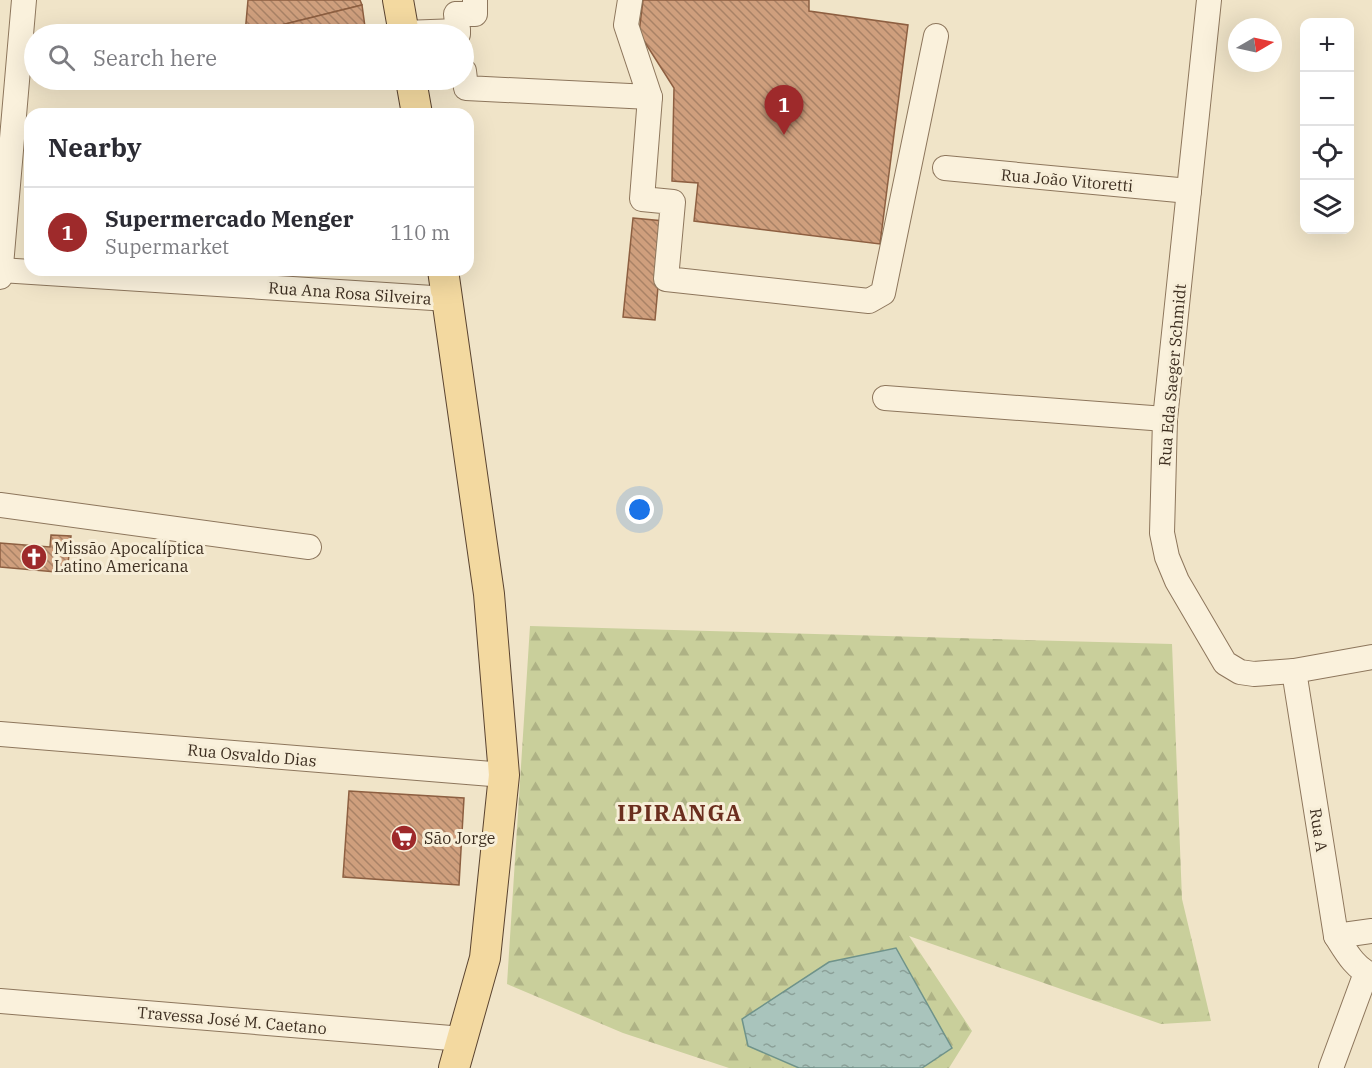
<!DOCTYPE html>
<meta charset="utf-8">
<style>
:root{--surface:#fff;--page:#f7f7f7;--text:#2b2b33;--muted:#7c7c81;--line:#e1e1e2;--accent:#9e2a2b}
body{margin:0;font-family:"IBM Plex Serif",serif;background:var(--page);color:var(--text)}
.controls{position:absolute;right:18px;top:18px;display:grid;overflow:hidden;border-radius:12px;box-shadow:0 6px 24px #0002}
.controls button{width:54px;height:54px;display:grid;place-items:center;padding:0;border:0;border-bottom:2px solid var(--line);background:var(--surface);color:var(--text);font:30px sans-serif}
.compass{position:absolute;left:1228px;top:18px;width:54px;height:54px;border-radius:50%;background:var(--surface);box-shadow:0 6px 24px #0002;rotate:81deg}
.you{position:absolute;left:640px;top:510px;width:21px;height:21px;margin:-15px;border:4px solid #fff;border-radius:50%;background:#1a73e8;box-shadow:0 0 0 9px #1a73e833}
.badge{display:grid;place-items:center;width:39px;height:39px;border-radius:50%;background:var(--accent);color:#fff;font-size:20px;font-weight:700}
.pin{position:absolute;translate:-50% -50px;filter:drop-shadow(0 2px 3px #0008)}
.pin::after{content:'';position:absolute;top:32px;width:21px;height:18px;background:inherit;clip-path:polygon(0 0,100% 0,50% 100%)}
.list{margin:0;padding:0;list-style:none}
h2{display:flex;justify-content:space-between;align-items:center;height:78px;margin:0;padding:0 24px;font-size:26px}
h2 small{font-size:20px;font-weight:400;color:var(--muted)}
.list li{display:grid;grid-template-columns:39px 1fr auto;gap:18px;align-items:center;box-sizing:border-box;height:90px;padding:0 24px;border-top:2px solid var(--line)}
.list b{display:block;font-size:22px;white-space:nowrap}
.list p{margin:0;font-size:20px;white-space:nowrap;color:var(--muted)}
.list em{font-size:20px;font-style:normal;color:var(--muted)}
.icon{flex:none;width:33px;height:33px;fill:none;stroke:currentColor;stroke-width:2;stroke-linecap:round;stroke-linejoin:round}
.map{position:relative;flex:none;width:1372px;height:1068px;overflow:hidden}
.search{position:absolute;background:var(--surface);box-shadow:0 6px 24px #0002;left:24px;top:24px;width:450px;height:66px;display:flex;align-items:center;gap:15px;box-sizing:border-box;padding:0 21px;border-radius:33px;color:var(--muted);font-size:22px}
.panel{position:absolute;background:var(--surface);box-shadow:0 6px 24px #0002;left:24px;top:108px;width:450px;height:168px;border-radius:18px}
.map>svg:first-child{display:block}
</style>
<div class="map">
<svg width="1372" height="1068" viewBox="0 0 1372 1068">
<defs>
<pattern id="forest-firs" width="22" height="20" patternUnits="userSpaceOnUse" patternTransform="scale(1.5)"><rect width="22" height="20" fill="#c9cf9b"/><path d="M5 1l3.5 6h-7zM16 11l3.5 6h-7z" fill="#aeb285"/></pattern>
<pattern id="water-ripples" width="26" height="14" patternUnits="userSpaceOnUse" patternTransform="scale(1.5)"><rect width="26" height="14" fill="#a9c4bc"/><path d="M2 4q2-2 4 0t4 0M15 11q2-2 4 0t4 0" fill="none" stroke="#8ba098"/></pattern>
<pattern id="building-back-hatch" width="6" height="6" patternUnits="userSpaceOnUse" patternTransform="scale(1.5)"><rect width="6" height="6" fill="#cf9f7d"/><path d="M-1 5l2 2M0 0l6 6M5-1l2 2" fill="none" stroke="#a98266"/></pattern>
</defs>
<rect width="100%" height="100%" fill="#f0e4c8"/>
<path fill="url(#forest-firs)" d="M530,626L1172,644L1182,899L1211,1021L1161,1024L909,936L972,1031L949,1068H729L623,1033L507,984Z"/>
<path fill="url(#water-ripples)" stroke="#6f938a" stroke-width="1.5" d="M896,948L952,1048L922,1068H799L748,1046L742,1019L829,962Z"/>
<g fill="url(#building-back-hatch)" stroke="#8d5f41" stroke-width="1.5">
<path d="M248,0H360L362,5L245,34Z"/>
<path d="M643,0H809V11L908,25L880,244L694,221L698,183L672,181L674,88L639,33Z"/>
<path d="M362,5L366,34H245Z"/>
<path d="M240,80H373L374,85Z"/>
<path d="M633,218L664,221L655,320L623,317Z"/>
<path d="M51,535L71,536L67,573L0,567V543L50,547Z"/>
<path d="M349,791L464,798L459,885L343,877Z"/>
</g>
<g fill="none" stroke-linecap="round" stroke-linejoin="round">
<defs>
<g id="minor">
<path d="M1209,0L1165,419L1162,533L1167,557L1177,581L1225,663L1240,672L1254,674L1294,671L1372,657"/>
<path d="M458,31L456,14H475V0"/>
<path d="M404,33L458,31V34"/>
<path d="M464,71L466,88L650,97L626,25L630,0"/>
<path d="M650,97L642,199L673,202L666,279L869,301L883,293L936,36"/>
<path d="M945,168L1189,191"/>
<path d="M0,270L448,299"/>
<path d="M0,277L24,0"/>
<path d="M885,398L1165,419"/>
<path d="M0,505L309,547"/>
<path d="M1294,671L1336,936C1345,950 1355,969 1372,975"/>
<path d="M0,734L504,775"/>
<path d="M1336,936L1372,931"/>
<path d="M0,1001L463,1039"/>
<path d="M1331,1068L1366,973"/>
</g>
<g id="major">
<path d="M398,0L404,34"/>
<path d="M411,80L417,114"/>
<path d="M443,270L489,594L504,775L485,958L454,1068"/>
</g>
</defs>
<use href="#minor" stroke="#8d765c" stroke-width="26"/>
<use href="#major" stroke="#5b4430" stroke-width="32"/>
<use href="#minor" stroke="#faf1dc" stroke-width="24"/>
<use href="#major" stroke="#f3d9a0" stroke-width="30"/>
</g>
<defs>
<symbol id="church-disc" viewBox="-11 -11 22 22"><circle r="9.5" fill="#9e2a2b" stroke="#f7eed8"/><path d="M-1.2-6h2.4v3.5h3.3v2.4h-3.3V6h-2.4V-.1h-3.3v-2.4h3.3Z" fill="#fff"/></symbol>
<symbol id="supermarket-disc" viewBox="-11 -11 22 22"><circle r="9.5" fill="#9e2a2b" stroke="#f7eed8"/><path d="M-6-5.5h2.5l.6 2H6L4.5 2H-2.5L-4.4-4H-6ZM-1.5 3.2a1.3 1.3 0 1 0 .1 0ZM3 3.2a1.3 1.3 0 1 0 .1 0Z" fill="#fff"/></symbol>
</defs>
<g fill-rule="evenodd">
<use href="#church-disc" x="19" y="542" width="30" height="30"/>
<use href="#supermarket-disc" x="389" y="823" width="30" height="30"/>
</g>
<g text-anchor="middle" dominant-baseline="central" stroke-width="6" stroke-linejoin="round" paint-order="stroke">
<g font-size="16" fill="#3d2e20" stroke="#f7eed8">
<text transform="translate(1067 180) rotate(5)">Rua João Vitoretti</text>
<text transform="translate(350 293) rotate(4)">Rua Ana Rosa Silveira</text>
<text transform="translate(1172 375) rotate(-85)">Rua Eda Saeger Schmidt</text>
<text transform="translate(252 755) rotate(5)">Rua Osvaldo Dias</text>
<text transform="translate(1319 830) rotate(81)">Rua A</text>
<text transform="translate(232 1020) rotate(5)">Travessa José M. Caetano</text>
</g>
<g font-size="16" fill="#3d2e20" stroke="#f7eed8" text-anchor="start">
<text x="54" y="548">Missão Apocalíptica<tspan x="54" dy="18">Latino Americana</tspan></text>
<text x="424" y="838">São Jorge</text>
</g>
<g font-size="22" font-weight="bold" letter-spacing="1.5" fill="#6b2e1e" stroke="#f7eed8">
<text x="680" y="812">IPIRANGA</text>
</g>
</g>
</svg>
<div class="controls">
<button>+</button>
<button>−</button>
<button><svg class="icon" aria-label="locate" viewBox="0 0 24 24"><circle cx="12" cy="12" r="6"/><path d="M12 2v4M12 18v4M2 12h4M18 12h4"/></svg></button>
<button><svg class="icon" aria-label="layers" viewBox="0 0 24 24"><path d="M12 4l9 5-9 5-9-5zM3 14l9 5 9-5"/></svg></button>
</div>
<svg class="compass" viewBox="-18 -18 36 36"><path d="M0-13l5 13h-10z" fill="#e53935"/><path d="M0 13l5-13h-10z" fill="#7c7c81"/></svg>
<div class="you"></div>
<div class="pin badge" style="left:784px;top:135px">1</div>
<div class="search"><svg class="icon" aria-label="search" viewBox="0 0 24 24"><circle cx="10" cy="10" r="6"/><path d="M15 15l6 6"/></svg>Search here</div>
<section class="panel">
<h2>Nearby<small></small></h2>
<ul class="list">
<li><span class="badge">1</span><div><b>Supermercado Menger</b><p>Supermarket</p></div><em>110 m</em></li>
</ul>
</section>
</div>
